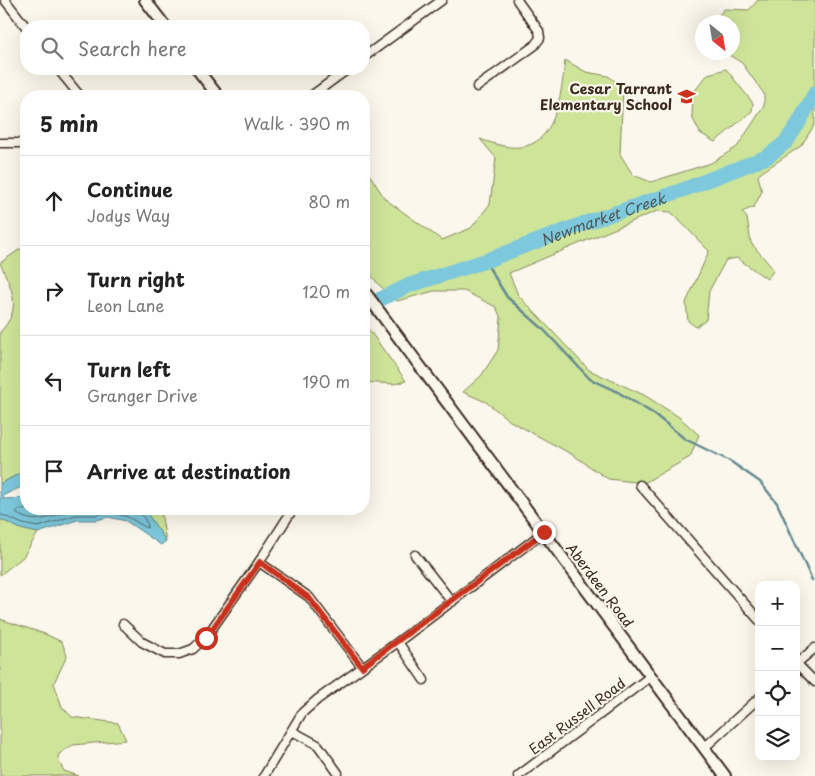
<!DOCTYPE html>
<meta charset="utf-8">
<style>
:root{--surface:#fff;--page:#f6f6f6;--text:#222;--muted:#767676;--line:#e0e0e0}
body{margin:0;font-family:"Playpen Sans",sans-serif;background:var(--page);color:var(--text)}
.controls{position:absolute;right:15px;bottom:15px;display:grid;overflow:hidden;border-radius:10px;box-shadow:0 5px 20px #0002}
.controls button{width:45px;height:45px;display:grid;place-items:center;padding:0;border:0;border-bottom:1px solid var(--line);background:var(--surface);color:var(--text);font:25px sans-serif}
.compass{position:absolute;left:695px;top:15px;width:45px;height:45px;border-radius:50%;background:var(--surface);box-shadow:0 5px 20px #0002;rotate:150deg}
.stop{position:absolute;width:15px;height:15px;margin:-11px;border:4px solid #c8321e;border-radius:50%;background:#fff}
.stop.end{background:#c8321e;border-color:#fff;box-shadow:0 1px 5px #0008}
.list{margin:0;padding:0;list-style:none}
h2{display:flex;justify-content:space-between;align-items:center;height:65px;margin:0;padding:0 20px;font-size:21px}
h2 small{font-size:16px;font-weight:400;color:var(--muted)}
.list li{display:grid;grid-template-columns:32px 1fr auto;gap:15px;align-items:center;box-sizing:border-box;height:90px;padding:0 20px;border-top:1px solid var(--line)}
.list b{display:block;font-size:19px;white-space:nowrap}
.list p{margin:0;font-size:16px;white-space:nowrap;color:var(--muted)}
.list em{font-size:16px;font-style:normal;color:var(--muted)}
.icon{flex:none;width:28px;height:28px;fill:none;stroke:currentColor;stroke-width:2;stroke-linecap:round;stroke-linejoin:round}
.map{position:relative;flex:none;width:815px;height:776px;overflow:hidden}
.search{position:absolute;background:var(--surface);box-shadow:0 5px 20px #0002;left:20px;top:20px;width:350px;height:55px;display:flex;align-items:center;gap:12px;box-sizing:border-box;padding:0 18px;border-radius:20px;color:var(--muted);font-size:19px}
.panel{position:absolute;background:var(--surface);box-shadow:0 5px 20px #0002;left:20px;top:90px;width:350px;height:425px;border-radius:20px}
.map>svg:first-child{display:block}
</style>
<div class="map">
<svg width="815" height="776" viewBox="0 0 815 776">
<rect width="100%" height="100%" fill="#fbf7ec"/>
<filter id="ink" filterUnits="userSpaceOnUse"><feTurbulence type="fractalNoise" baseFrequency=".02" numOctaves="2"/><feDisplacementMap in="SourceGraphic" scale="10" xChannelSelector="R" yChannelSelector="G"/><feConvolveMatrix kernelMatrix="1 2 1 2 8 2 1 2 1" color-interpolation-filters="sRGB"/></filter>
<g filter="url(#ink)">
<g fill="#cee499" stroke="#84875c">
<path d="M758,0H815V124L801,146L762,172L758,176L762,191L754,207L742,212L747,218L751,243L774,270L767,279L737,258L726,260L709,291L706,320L696,327L688,321L686,303L709,251L671,212L657,211L509,273L518,295L589,370L644,395L679,417L699,435L690,457L644,483L608,479L573,455L510,421L486,402L463,392L481,376L498,350L501,318L496,307L464,291H434L397,301L379,285L364,266V166L385,199L442,240L471,228L490,204L496,158L480,139C495,144 511,150 526,146C558,138 562,87 565,60L586,72L608,76L623,87L620,154L633,175L651,182L711,163L737,147L764,106V94L742,63L726,53L732,52V22H713L724,9L749,10Z"/>
<path d="M726,69L753,103L752,111L715,142L700,133L692,117L693,93L708,74Z"/>
<path d="M26,245V470L0,484V332C23,309 12,289 0,263Z"/>
<path d="M364,323L406,381L394,384L364,382Z"/>
<path d="M144,509H158L161,512L166,541Z"/>
<path d="M0,519L21,529L38,533L23,557L0,575Z"/>
<path d="M0,619L45,634L62,642L67,656L54,683L62,707L72,717L118,723L126,740L73,745L59,754L58,760L64,771L79,776H0Z"/>
</g>
<path fill="#7dc8dc" stroke="#638990" d="M26,470V485L4,495L3,499L26,498V509H144L166,541L161,545L126,521L108,517L97,520H77L38,533L21,529L0,519V484Z"/>
<g fill="none" stroke-linecap="round" stroke-linejoin="round">
<g stroke="#55696a" stroke-width="1">
<path d="M29,509L18,510L16,513C35,527 55,515 75,509"/>
<path d="M0,514L23,524L38,527L76,515H96L109,512L128,517L147,528L148,525L141,513L140,509"/>
</g>
<path stroke="#638990" stroke-width="2.5" d="M485,261L507,297L542,328L590,379L616,391L654,414L685,439L730,461L760,482L777,503L812,580"/>
<path stroke="#7dc8dc" stroke-width="15" id="s1" d="M364,307L410,285L485,261L585,223L680,191L767,157L786,142L798,124L815,93"/>
<defs>
<g id="minor">
<path d="M5,0L26,27"/>
<path d="M364,57L442,0"/>
<path d="M58,69L80,96"/>
<path d="M477,87L534,46L540,38L539,31L517,0"/>
<path d="M311,96L348,69"/>
<path d="M0,143H26"/>
<path d="M640,485L759,620"/>
<path d="M415,555L452,602"/>
<path d="M259,562L309,597L362,667"/>
<path d="M123,624L142,642L165,654H179L193,649L206,637L259,562L293,509"/>
<path d="M398,642L424,680"/>
<path d="M796,663L815,682"/>
<path d="M796,664L815,648"/>
<path d="M292,731L318,745L338,773"/>
<path d="M704,748L759,698"/>
<path d="M264,776L302,713L318,699L398,642L544,532"/>
<path d="M518,776L651,676"/>
</g>
<g id="major">
<path d="M145,0L165,26"/>
<path d="M197,69L218,96"/>
<path d="M364,291L725,776"/>
</g>
</defs>
<use href="#minor" stroke="#3b2a1e" stroke-width="11"/>
<use href="#major" stroke="#3b2a1e" stroke-width="14"/>
<use href="#minor" stroke="#fbf7ec" stroke-width="8"/>
<use href="#major" stroke="#fbf7ec" stroke-width="10"/>
</g>
</g>
<g fill="none" stroke-linecap="round" stroke-linejoin="round" filter="url(#ink)">
<path stroke="#c8321e" stroke-width="6" d="M206,638L260,562L309,598L362,667L544,532"/>
</g>
<defs>
<symbol id="school-bare" viewBox="-9 -9 18 18"><path d="M0-5L7-2L0 1L-7-2ZM-4 1L0 2.5L4 1V4Q0 6-4 4Z" fill="#c8321e" stroke="#fbf7ec" stroke-width="2.5" paint-order="stroke"/></symbol>
</defs>
<g fill-rule="evenodd">
<use href="#school-bare" x="674" y="84" width="25" height="25"/>
</g>
<g text-anchor="middle" dominant-baseline="central" stroke-width="4.5" stroke-linejoin="round" paint-order="stroke">
<g font-size="14" font-weight="bold" fill="#3b2a1e" stroke="#fbf7ec" text-anchor="end">
<text x="672" y="88">Cesar Tarrant<tspan x="672" dy="16">Elementary School</tspan></text>
</g>
<g font-size="14" fill="#3b2a1e" stroke="#fbf7ec">
<text transform="translate(600 585) rotate(53)">Aberdeen Road</text>
<text transform="translate(577 716) rotate(-37)">East Russell Road</text>
</g>
<g font-size="15" font-style="italic" fill="#4f5957" stroke="#fbf7ec">
<text stroke="none"><textPath href="#s1" startOffset="255">Newmarket Creek</textPath></text>
</g>
</g>
</svg>
<div class="controls">
<button>+</button>
<button>−</button>
<button><svg class="icon" aria-label="locate" viewBox="0 0 24 24"><circle cx="12" cy="12" r="6"/><path d="M12 2v4M12 18v4M2 12h4M18 12h4"/></svg></button>
<button><svg class="icon" aria-label="layers" viewBox="0 0 24 24"><path d="M12 4l9 5-9 5-9-5zM3 14l9 5 9-5"/></svg></button>
</div>
<svg class="compass" viewBox="-18 -18 36 36"><path d="M0-13l5 13h-10z" fill="#e53935"/><path d="M0 13l5-13h-10z" fill="#767676"/></svg>
<div class="stop" style="left:206px;top:638px"></div>
<div class="stop end" style="left:544px;top:532px"></div>
<div class="search"><svg class="icon" aria-label="search" viewBox="0 0 24 24"><circle cx="10" cy="10" r="6"/><path d="M15 15l6 6"/></svg>Search here</div>
<section class="panel">
<h2>5 min<small>Walk · 390 m</small></h2>
<ul class="list">
<li><svg class="icon" aria-label="ahead" viewBox="0 0 24 24"><path d="M12 20V5M6 11l6-6 6 6"/></svg><div><b>Continue</b><p>Jodys Way</p></div><em>80 m</em></li>
<li><svg class="icon" aria-label="right" viewBox="0 0 24 24"><path d="M7 20v-9h11M14 6l5 5-5 5"/></svg><div><b>Turn right</b><p>Leon Lane</p></div><em>120 m</em></li>
<li><svg class="icon" aria-label="left" viewBox="0 0 24 24"><path d="M17 20v-9H6M10 6l-5 5 5 5"/></svg><div><b>Turn left</b><p>Granger Drive</p></div><em>190 m</em></li>
<li><svg class="icon" aria-label="arrive" viewBox="0 0 24 24"><path d="M6 21V4h12l-3 4 3 4H6"/></svg><div><b>Arrive at destination</b></div></li>
</ul>
</section>
</div>
